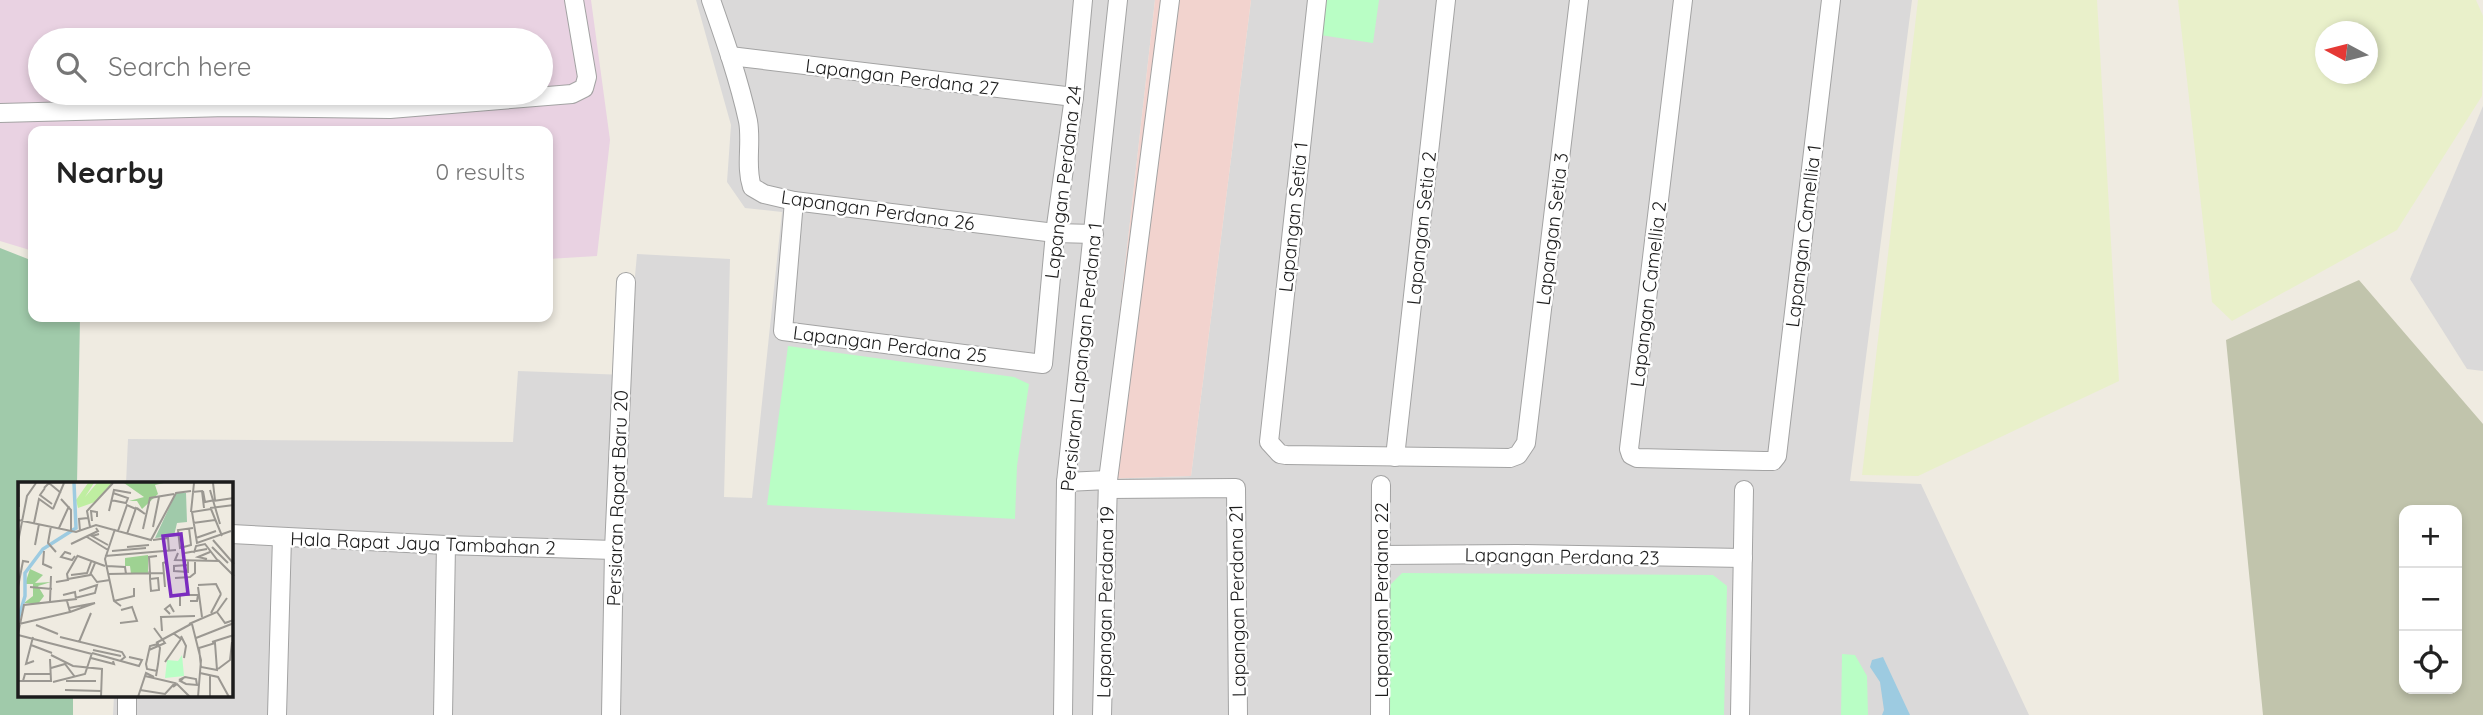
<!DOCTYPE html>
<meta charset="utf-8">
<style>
:root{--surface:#fff;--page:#f6f6f6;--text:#222;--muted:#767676;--line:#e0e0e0}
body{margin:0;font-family:Quicksand,sans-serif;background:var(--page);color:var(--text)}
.controls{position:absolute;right:21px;bottom:21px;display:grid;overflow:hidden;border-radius:14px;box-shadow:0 4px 10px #0003}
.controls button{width:63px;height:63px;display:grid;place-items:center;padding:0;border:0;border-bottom:2px solid var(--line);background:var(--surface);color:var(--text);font:35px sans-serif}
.compass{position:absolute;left:2315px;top:21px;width:63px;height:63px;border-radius:50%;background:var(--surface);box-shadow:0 4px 10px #0003;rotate:277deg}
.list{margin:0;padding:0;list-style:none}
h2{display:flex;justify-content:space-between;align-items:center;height:91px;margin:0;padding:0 28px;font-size:30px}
h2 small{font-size:23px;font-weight:400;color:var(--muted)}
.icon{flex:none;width:38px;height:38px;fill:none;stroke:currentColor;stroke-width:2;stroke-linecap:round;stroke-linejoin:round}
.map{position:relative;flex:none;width:2483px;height:715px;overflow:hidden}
.search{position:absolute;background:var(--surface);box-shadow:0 4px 10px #0003;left:28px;top:28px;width:525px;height:77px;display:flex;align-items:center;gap:18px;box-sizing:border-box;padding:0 24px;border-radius:38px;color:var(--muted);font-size:26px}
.panel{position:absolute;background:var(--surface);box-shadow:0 4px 10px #0003;left:28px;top:126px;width:525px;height:196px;border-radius:14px}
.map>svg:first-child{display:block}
</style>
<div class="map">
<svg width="2483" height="715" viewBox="0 0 2483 715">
<rect width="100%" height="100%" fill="#efebe1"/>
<g fill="#dad9d9">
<path d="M696,0H1155L1101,479L1191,476L1251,0H1912L1850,481L1921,484L2029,715H113L114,696H231V484H126L128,439L513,442L518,371L626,375L637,254L730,259L724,497L752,498L782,212L745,208L727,182L731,125Z"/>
<path d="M2483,106V371L2467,369L2410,279Z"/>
</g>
<path fill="#f2d3ce" d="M1155,0H1251L1191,476L1101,479Z"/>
<path fill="#e9d2e2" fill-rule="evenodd" d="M0,0H591L610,140L597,256L548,259V131H33V251L0,241ZM40,40H541V93H40Z"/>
<path fill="#c1c4ac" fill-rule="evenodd" d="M2359,280L2483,424V715H2263L2226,340ZM2404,510H2457V689H2404Z"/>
<g fill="#e9f0ca" fill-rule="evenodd">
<path d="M1918,0H2097L2119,381L1918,476L1862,475Z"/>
<path d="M2178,0H2476L2483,16L2482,96L2397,230L2232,321L2212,302ZM2326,32H2368V74H2326Z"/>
</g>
<path fill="#a0caaa" d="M0,248L33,261V317H80L77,484H19V696H73V715H0Z"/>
<g fill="#b9fec5">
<path d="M1324,0H1379L1373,43L1320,35Z"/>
<path d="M788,346L1014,377L1029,384L1017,466L1015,519L767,505Z"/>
<path d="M1402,573L1713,575L1727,586L1724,715H1390V585Z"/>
<path d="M1842,654L1855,655L1867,676L1868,715H1841Z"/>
</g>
<path fill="#9dcbe1" d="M1883,657L1910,715H1882L1884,710L1880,682L1870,667L1872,660Z"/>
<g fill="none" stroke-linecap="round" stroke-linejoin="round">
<defs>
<g id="minor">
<path d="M711,0C725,40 739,80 748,121C752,143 745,166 752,187L764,194L794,201L1055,233L1094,234"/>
<path d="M1317,0L1269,442L1280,454L1286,455L1510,458L1518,455L1526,443L1579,0"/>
<path d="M1683,0L1629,449L1631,455L1637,458L1764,461H1773L1777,456L1831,0"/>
<path d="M730,56L1074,97"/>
<path d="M0,113L227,107L390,109L572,94L584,88L587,77L574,0"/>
<path d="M794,201L783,331L1043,364L1055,233L1074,97L1083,0"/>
<path d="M1395,457L1446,0"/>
<path d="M1066,482L1108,480"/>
<path d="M1108,489L1236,488L1238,715"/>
<path d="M231,534L446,545L614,550"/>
<path d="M1381,555L1518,554L1743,558"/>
<path d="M127,715V696"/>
<path d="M277,715L282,537"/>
<path d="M443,715L446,545"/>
<path d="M611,715L614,550L626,282"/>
<path d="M1063,715L1066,482L1118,0"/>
<path d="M1102,715L1108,480L1170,0"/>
<path d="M1380,715L1381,485"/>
<path d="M1740,715L1744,490"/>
</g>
</defs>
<use href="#minor" stroke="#a3a3a3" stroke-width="20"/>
<use href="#minor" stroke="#fff" stroke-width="18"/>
</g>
<g text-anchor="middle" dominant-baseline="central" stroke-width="5" stroke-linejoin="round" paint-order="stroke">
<g font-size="19" fill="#1c1c1c" stroke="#fff">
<text transform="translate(902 77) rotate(7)">Lapangan Perdana 27</text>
<text transform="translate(1063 182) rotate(-83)">Lapangan Perdana 24</text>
<text transform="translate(878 210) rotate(8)">Lapangan Perdana 26</text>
<text transform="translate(1293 217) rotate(-84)">Lapangan Setia 1</text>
<text transform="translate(1421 228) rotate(-84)">Lapangan Setia 2</text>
<text transform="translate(1552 229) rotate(-83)">Lapangan Setia 3</text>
<text transform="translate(1803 236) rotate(-83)">Lapangan Camellia 1</text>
<text transform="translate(1648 294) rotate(-83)">Lapangan Camellia 2</text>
<text transform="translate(890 344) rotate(7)">Lapangan Perdana 25</text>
<text transform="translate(1081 357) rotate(-84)">Persiaran Lapangan Perdana 1</text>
<text transform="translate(617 498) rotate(-88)">Persiaran Rapat Baru 20</text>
<text transform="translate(423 543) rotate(2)">Hala Rapat Jaya Tambahan 2</text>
<text transform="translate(1562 556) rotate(1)">Lapangan Perdana 23</text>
<text transform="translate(1381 600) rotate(-90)">Lapangan Perdana 22</text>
<text transform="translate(1237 601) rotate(-91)">Lapangan Perdana 21</text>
<text transform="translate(1105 602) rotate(-89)">Lapangan Perdana 19</text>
</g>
</g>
<g transform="translate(18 482)">
<rect width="215" height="215" fill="#efebe1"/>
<path d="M70,1H76L67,15L79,1H94L77,20L60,26L58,18Z" fill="#bfeea1"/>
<path d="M106,1H146L137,3L140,12L124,27L119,19H111L126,15ZM130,73V91L113,92L112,84H107V76ZM12,87L25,93L17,101L33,100L20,104L26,114L20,122L6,121L15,114V102H7Z" fill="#9ed292"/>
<path d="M158,11H168L169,40L159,41L156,54L137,56Z" fill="#a0caaa"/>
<path d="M164,173L166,194L147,196L149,178L160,179Z" fill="#b9fec5"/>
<path fill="none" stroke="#9dcbe1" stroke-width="3.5" d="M0,138L7,114V91L25,67L58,46L56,1"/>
<path fill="none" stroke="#9b9892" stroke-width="2" d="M26,6L31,1L43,11M27,6L22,13L34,22M192,8L202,42M185,9L187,20L197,18L195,1M174,10L184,9L186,26M43,17L53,28V48M93,18L108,21L110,16L95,11M195,19L216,16M1,25V1M192,26L216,23M35,27L46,1M193,27L174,30L179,61L213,49M193,27L204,54M91,29L96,8L113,11M173,30L176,1M0,38L58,50L78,43L133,58L158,11L173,9M74,39L73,29L79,30V35M16,41L21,17L35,27M175,41L197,38M33,44L30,61L38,70M72,45L69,29L95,1M135,45L141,15M41,46L51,24M171,46L173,63L162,66L160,48L175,46M97,47L87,77L96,119L103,124M125,47L132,16L156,12M62,49L61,37L70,36M100,49L109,23L118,27M81,52L74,54L90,63M109,52L118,26L127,32L119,26M69,55L90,68M178,56L198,49M135,58L150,56L151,68M195,58L216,82M0,60L9,14L18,1M53,62L80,49L78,46M17,63L21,42M109,65L131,63M194,65L210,81M26,69L25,82L34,86M94,69L128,66M160,71L157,78L200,79L187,62L178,64L176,71M167,71L189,67M53,72L47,70L43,75L54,78L57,74M60,74L87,84M87,74L158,68M189,77L180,75L192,70M200,78L216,94M170,79V90L156,89V84L170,83M89,84L107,85L108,92M131,89L132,91V97L133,109L141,108L140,96L132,97M132,91L131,75L139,74M73,92L79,100L92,98M90,92L145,91M53,93L69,91L73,80M157,96L172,95L177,91V80M50,97L72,93L77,81M38,100L50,98L49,92L60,73M180,103L198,102L203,112M0,105L5,79L11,80M12,105L34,107M147,105L145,81L148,80M180,105L184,135M57,116L77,111L79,103L61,109M32,119L33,94M96,119L116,114V106M162,124V113H180L179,119H172M51,126L77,121L52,130M199,130L207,141L216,138M193,131L203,112M152,132L147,127L152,123L156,130M102,141L119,139L114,125L103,128M1,142L52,130L49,119M171,142L199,130L209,116M174,142L183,178L180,215M18,143L40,152M144,149L143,135L177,134M0,152L6,123L58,117L57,110L45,113M0,153L74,172M163,154L168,164L166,176M15,155L8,182L16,179M42,155L104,170L107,175L102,179M178,156L216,141M61,160L73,131M194,160L216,153M138,161L173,142M197,161L199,188L183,185L181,166ZM13,163L34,171M75,168L103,174M131,168L147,161L136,146M74,171L121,184L124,178L111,175M33,173L55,184L84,187L83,215M73,176L96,182L95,179M147,180L163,157L155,151M33,186L47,182L57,195M200,187L212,178L214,160M182,191L200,195L211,215M192,193V215M138,194L140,182L142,166L140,162L132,164L128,182L129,187L139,189M161,198L167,195L178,197L179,203L168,202L162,199L165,197M0,199H33L32,177M5,199L7,192H33M48,199H78M35,200L67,192L74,171M155,205L159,202L172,215M47,208L83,209M122,208L147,212L157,201L127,194M120,215L128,191L136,195"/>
<path fill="#7b2cbf" fill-opacity="0.15" stroke="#7b2cbf" stroke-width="3.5" d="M163,52L170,112L153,114L145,54Z"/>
<rect width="215" height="215" fill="none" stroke="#1c1c1c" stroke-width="3.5"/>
</g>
</svg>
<div class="controls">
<button>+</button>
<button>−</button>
<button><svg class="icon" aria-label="locate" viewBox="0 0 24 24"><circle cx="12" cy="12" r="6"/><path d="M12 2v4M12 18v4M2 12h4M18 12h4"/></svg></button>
</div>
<svg class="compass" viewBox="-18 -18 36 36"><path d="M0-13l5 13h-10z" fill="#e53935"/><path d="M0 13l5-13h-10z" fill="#767676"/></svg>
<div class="search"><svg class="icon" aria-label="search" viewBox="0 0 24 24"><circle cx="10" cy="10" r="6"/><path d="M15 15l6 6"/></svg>Search here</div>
<section class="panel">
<h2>Nearby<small>0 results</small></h2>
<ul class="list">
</ul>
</section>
</div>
